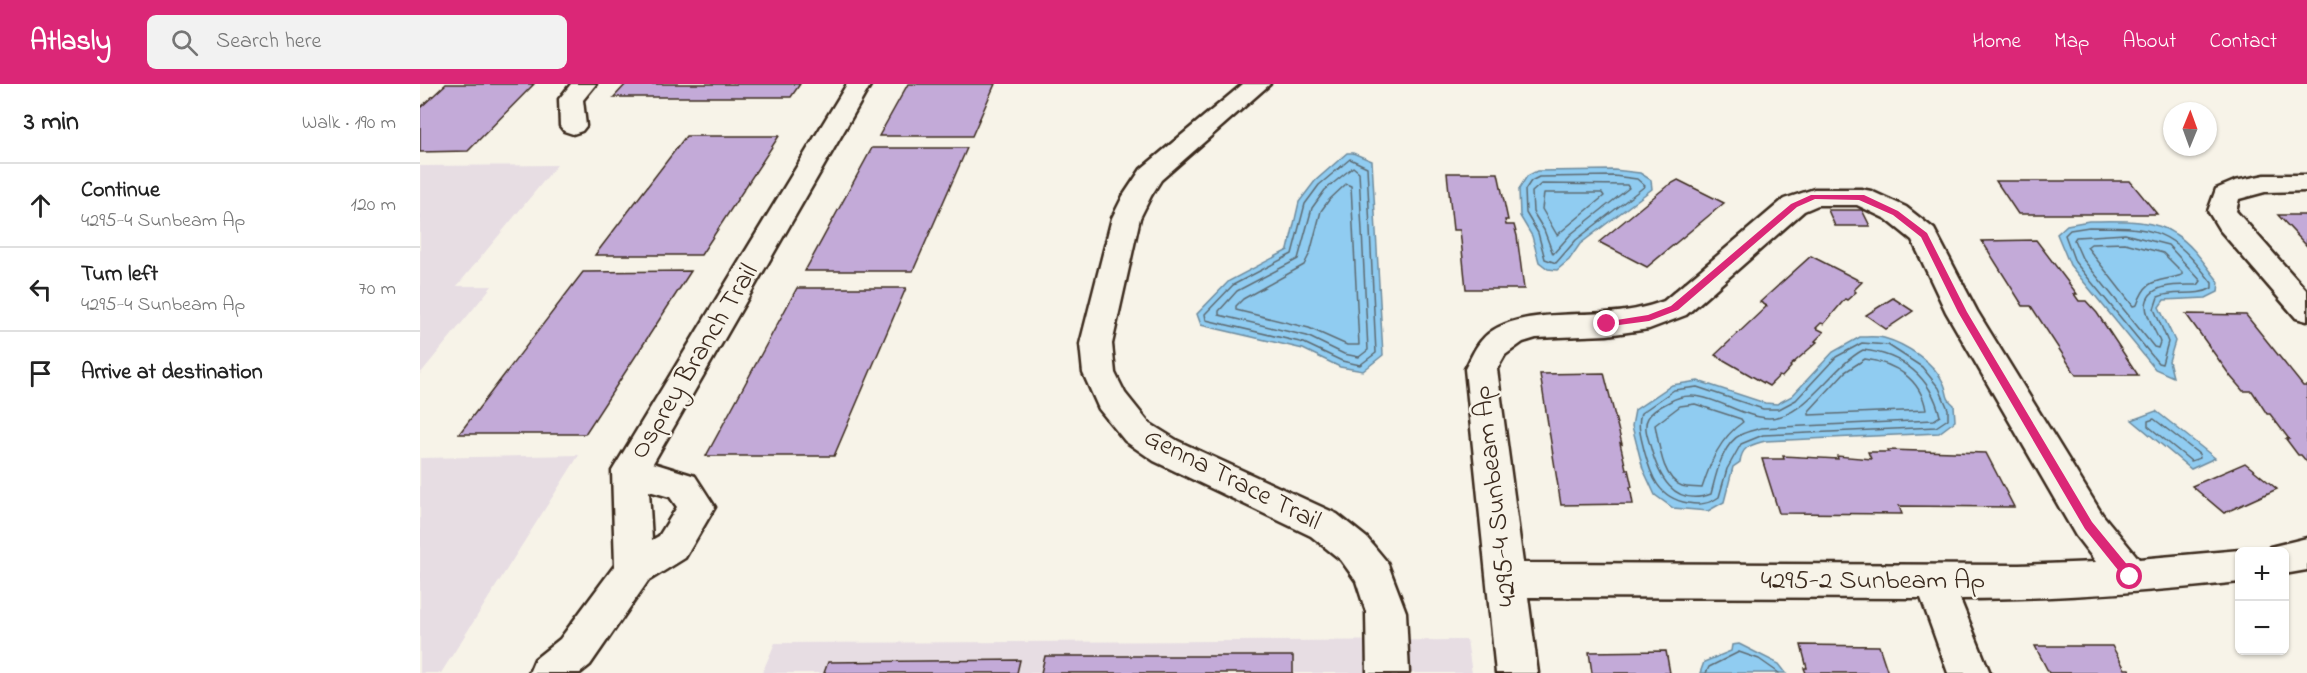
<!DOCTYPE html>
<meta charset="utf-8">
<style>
:root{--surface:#fff;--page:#f2f2f2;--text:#222;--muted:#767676;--line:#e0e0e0;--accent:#db2777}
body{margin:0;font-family:"Indie Flower",sans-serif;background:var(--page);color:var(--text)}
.controls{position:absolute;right:18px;bottom:18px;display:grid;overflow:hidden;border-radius:9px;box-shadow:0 2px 4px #0004}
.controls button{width:54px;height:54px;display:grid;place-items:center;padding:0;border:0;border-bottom:2px solid var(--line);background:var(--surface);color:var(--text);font:30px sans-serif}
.compass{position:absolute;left:1743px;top:18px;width:54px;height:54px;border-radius:50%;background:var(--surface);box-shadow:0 2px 4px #0004;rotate:1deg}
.stop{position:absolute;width:18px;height:18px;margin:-14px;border:4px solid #db2777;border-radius:50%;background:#fff}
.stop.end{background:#db2777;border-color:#fff;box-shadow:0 2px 6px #0008}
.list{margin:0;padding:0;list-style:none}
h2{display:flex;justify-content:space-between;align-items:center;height:78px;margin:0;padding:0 24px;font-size:26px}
h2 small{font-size:20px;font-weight:400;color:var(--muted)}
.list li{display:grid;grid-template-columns:39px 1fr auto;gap:18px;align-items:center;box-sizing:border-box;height:84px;padding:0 24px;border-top:2px solid var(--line)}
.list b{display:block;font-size:22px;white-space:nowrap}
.list p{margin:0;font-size:20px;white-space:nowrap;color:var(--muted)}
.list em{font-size:20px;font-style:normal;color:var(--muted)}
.icon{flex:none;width:33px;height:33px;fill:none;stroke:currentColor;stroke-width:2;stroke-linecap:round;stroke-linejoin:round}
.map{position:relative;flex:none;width:1887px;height:589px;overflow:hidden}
header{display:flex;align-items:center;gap:36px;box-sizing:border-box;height:84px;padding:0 30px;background:var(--accent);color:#fff}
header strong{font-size:28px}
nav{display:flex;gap:33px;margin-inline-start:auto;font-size:21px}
.search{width:420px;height:54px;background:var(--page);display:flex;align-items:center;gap:15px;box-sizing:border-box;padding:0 21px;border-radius:9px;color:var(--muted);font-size:22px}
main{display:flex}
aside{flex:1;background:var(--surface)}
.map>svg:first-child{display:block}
</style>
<header>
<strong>Atlasly</strong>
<div class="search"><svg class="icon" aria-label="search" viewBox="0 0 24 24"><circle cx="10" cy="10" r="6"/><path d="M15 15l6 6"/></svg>Search here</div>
<nav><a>Home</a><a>Map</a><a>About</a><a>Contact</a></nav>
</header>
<main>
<aside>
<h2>3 min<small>Walk · 190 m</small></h2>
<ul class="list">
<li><svg class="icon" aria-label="ahead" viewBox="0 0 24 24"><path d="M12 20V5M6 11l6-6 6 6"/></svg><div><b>Continue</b><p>4295-4 Sunbeam Ap</p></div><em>120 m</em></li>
<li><svg class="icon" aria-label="left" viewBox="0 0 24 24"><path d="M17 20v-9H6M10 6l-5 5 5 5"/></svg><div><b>Turn left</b><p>4295-4 Sunbeam Ap</p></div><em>70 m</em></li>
<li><svg class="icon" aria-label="arrive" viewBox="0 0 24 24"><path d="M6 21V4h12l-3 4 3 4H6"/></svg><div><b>Arrive at destination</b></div></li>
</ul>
</aside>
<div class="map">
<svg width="1887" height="589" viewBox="0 0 1887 589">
<rect width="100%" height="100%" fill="#f7f3e8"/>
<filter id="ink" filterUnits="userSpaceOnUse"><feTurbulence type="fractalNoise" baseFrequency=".0167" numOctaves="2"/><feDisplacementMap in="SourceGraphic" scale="12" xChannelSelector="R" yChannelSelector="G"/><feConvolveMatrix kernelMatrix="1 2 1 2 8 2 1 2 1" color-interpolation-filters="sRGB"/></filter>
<g filter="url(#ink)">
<g fill="#e7dde3">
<path d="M137,81L37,202H72L0,290V82Z"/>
<path d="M159,371L21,589H0V374Z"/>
<path d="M1047,556L1052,589H342L355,559Z"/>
</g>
<g fill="#90ccf1" stroke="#6e8b9d" stroke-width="1.5">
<path d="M927,69H933L952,77L963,271L943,287L920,283L883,265L781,241L777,230L809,197L868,166L879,118L895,97Z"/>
<path d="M1194,86L1220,89L1231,96L1232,105L1160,160L1149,176L1137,186L1128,185L1119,178L1112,152L1100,132L1099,105L1107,92L1117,87Z"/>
<path d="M1669,137C1696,137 1732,134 1755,150C1773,161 1786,182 1799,198L1798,208L1786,214L1744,216L1739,223L1755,257L1749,277L1753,293L1735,285L1650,181L1637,150L1647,141Z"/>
<path d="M1440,253C1448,253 1457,252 1464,254C1486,260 1515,279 1524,300C1528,309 1525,314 1534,321L1535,337L1519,349L1345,357C1331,361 1322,362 1320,378L1313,383L1304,418L1288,427L1253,424L1235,411L1223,385L1212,342L1215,326L1252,301L1278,297L1345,319L1357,320L1372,312L1413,268Z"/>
<path d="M1736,327L1795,374L1771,385L1712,336Z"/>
<path d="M1319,560L1359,580L1366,589H1280L1284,578L1311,567L1312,561Z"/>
</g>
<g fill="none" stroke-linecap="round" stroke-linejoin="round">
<g stroke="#5d6b72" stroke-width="1.5">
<path d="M930,75L947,83L956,269L940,281L922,277L884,259L786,236L785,230L813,201L872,170L885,120L899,101Z"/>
<path d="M933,83L939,88L948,266L939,273L924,270L887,252L799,231V227L817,207L878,175L892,124L905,106Z"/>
<path d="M1194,92L1217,95L1225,102L1156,156L1136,179L1125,175L1118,149L1106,129L1105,106L1111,97L1119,93Z"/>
<path d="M926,100L931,102L939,261H927L889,244L816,226V222L823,215L884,181L890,169L901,127L909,116Z"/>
<path d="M1121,100L1207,101L1209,104L1151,150L1133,170L1124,146L1113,128L1112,108Z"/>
<path d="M1124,109H1182L1184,112L1137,151L1122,125Z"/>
<path d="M1669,143C1736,143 1750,144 1792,199V204C1776,214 1755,205 1738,213L1734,225L1748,258L1742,280L1738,279L1655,178L1645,151L1650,146Z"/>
<path d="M1705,150L1748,161L1781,197L1778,201C1762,201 1727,198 1726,222C1726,233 1736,248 1740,258L1738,264L1734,263L1662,174L1654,156L1656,153Z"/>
<path d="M1705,159L1743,169L1762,188V191C1737,199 1727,192 1717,221L1713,222L1667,163L1671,160Z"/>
<path d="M1442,259L1468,261L1502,283L1519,304L1528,325V335L1516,343L1343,351L1321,360L1307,385L1299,413C1289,420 1280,421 1268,419C1238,414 1231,392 1224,366C1221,353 1217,342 1221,329L1254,306L1277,303L1343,325H1359L1376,316L1416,273Z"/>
<path d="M1443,266C1482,270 1511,293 1520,332L1514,336L1341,344C1335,346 1328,347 1322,350C1302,359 1296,391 1291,410C1253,424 1238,391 1230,361C1228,354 1223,342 1228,334C1231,328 1243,321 1249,318C1282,298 1316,334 1349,334C1386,334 1411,283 1443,266Z"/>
<path d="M1445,275C1475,279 1501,295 1506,326L1389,331V327L1425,288Z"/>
<path d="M1275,320L1321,335L1323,338C1299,355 1291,377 1282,404C1276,403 1268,404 1262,402C1242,395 1239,359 1235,341L1260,322Z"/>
<path d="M1734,335L1779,370L1780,374L1771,377L1728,342V337Z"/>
<path d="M1286,589L1289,583L1319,568L1339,575L1359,589"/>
</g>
</g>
<g fill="#c3aad8" stroke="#3b2a1e" stroke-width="1.5">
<path d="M26,0H114L48,67L0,68V24Z"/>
<path d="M206,0H380L371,13H194Z"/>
<path d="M488,0H575L552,52H459Z"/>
<path d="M266,52H359L281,171H175Z"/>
<path d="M452,64H547L493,187H385Z"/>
<path d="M1027,89H1078L1088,136H1085L1086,141H1094L1097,152L1104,205H1046L1040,146H1033Z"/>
<path d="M1258,96L1304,119L1227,183L1179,158L1247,102Z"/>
<path d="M1576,97H1710L1737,130H1598Z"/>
<path d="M1408,126H1442L1450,142H1415Z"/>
<path d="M1858,131H1887V162Z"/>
<path d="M1616,156L1657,210H1654L1659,217H1666L1677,229L1718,291H1656L1611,222H1603L1562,157Z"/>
<path d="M1391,172L1442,198L1434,206L1436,208L1427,216L1425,215L1404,240L1401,239L1396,244L1404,248L1395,257L1397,258L1370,282L1371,283L1362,293L1359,292L1349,302L1295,271L1347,222L1340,218Z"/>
<path d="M271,187L165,350H39L163,188Z"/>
<path d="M377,204H486L414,372H286Z"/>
<path d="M1473,214L1493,227L1466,245L1446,231Z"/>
<path d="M1766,230L1826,231L1883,302H1887V378L1881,371H1878L1866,355H1869L1850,330H1847L1832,307H1823L1811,293Z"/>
<path d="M1184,289L1202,360L1200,359L1206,385H1208L1212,403H1210L1213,420L1141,421L1120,290Z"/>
<path d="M1468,366L1566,369L1594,423L1479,422L1482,430L1359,429L1342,375H1364L1363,372L1418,375L1417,372L1451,375L1448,368H1469Z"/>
<path d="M1825,379L1857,405L1804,429L1772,402Z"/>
<path d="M1381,561L1459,562L1468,589H1386L1384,584H1387Z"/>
<path d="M1615,562H1692L1705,585H1709L1711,589H1629Z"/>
<path d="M1246,567L1250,589H1172L1169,568Z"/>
<path d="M625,572H873V589H621Z"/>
<path d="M600,576L597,589H404L408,578Z"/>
</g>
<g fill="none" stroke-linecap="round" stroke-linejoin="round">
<defs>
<g id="minor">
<path d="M151,0H176L163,16L166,42L162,47L153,50L144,47L140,42L139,15Z"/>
<path d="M427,0H451L233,379L275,392L295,423L265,474L228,497L170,581L160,589H109L115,575L140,555L195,481L192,387ZM229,407L250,413L257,423L239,452L232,456Z"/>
<path d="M823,0H850L741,96L731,112L720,134L692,260L695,289L705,309L729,339L758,357L917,430L947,454L967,478L986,528L989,589H947L946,528L936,497L921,476L891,452L734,377L705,357L679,325L663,289L660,260L692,134L703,112L721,85Z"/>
<path d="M1845,91H1887V107L1845,108L1819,115L1816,127L1887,207V237L1876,234L1799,145L1788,127L1796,105L1815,97Z"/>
<path d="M1394,105H1441L1451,107L1486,123L1514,145L1557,227L1682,430L1719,475L1820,466L1825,468H1820V498C1726,508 1634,515 1540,515L1570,589H1528L1501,514L1108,513L1118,589H1076L1045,285C1050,276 1054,265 1061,257C1085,226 1150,232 1185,229C1206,228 1225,224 1244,217L1364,115ZM1398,121H1437L1466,135L1492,156L1526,228L1656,452L1676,478L1599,481L1103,479L1077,285L1085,271L1103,258L1116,254L1187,251L1229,245L1266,231L1384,127Z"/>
<path d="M1887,454V486L1864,490V468H1848L1850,463Z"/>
</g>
</defs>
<use href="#minor" stroke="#3b2a1e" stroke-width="5"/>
<use href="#minor" fill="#f7f3e8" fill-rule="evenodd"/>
</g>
</g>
<path fill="#db2777" d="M1391,111H1444L1478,127L1507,149L1547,228L1672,438L1714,489V496H1706L1665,445L1538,228L1501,153L1473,131L1439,116L1395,115L1377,123L1258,226L1229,237L1184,243V238L1228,231L1251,222L1371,120Z"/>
<g text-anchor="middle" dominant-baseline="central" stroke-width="5" stroke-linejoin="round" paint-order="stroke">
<g font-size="27" fill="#3b2a1e" stroke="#f7f3e8">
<text transform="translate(275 278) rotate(-59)">Osprey Branch Trail</text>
<text transform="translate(812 396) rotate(27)">Genna Trace Trail</text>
<text transform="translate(1076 412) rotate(-97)">4295-4 Sunbeam Ap</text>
<text x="1453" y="497">4295-2 Sunbeam Ap</text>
</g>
</g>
</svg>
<div class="controls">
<button>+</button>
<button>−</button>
</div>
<svg class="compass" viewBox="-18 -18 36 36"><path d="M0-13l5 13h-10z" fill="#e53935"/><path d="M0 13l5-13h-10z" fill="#767676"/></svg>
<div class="stop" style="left:1710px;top:493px"></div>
<div class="stop end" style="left:1187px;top:240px"></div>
</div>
</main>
